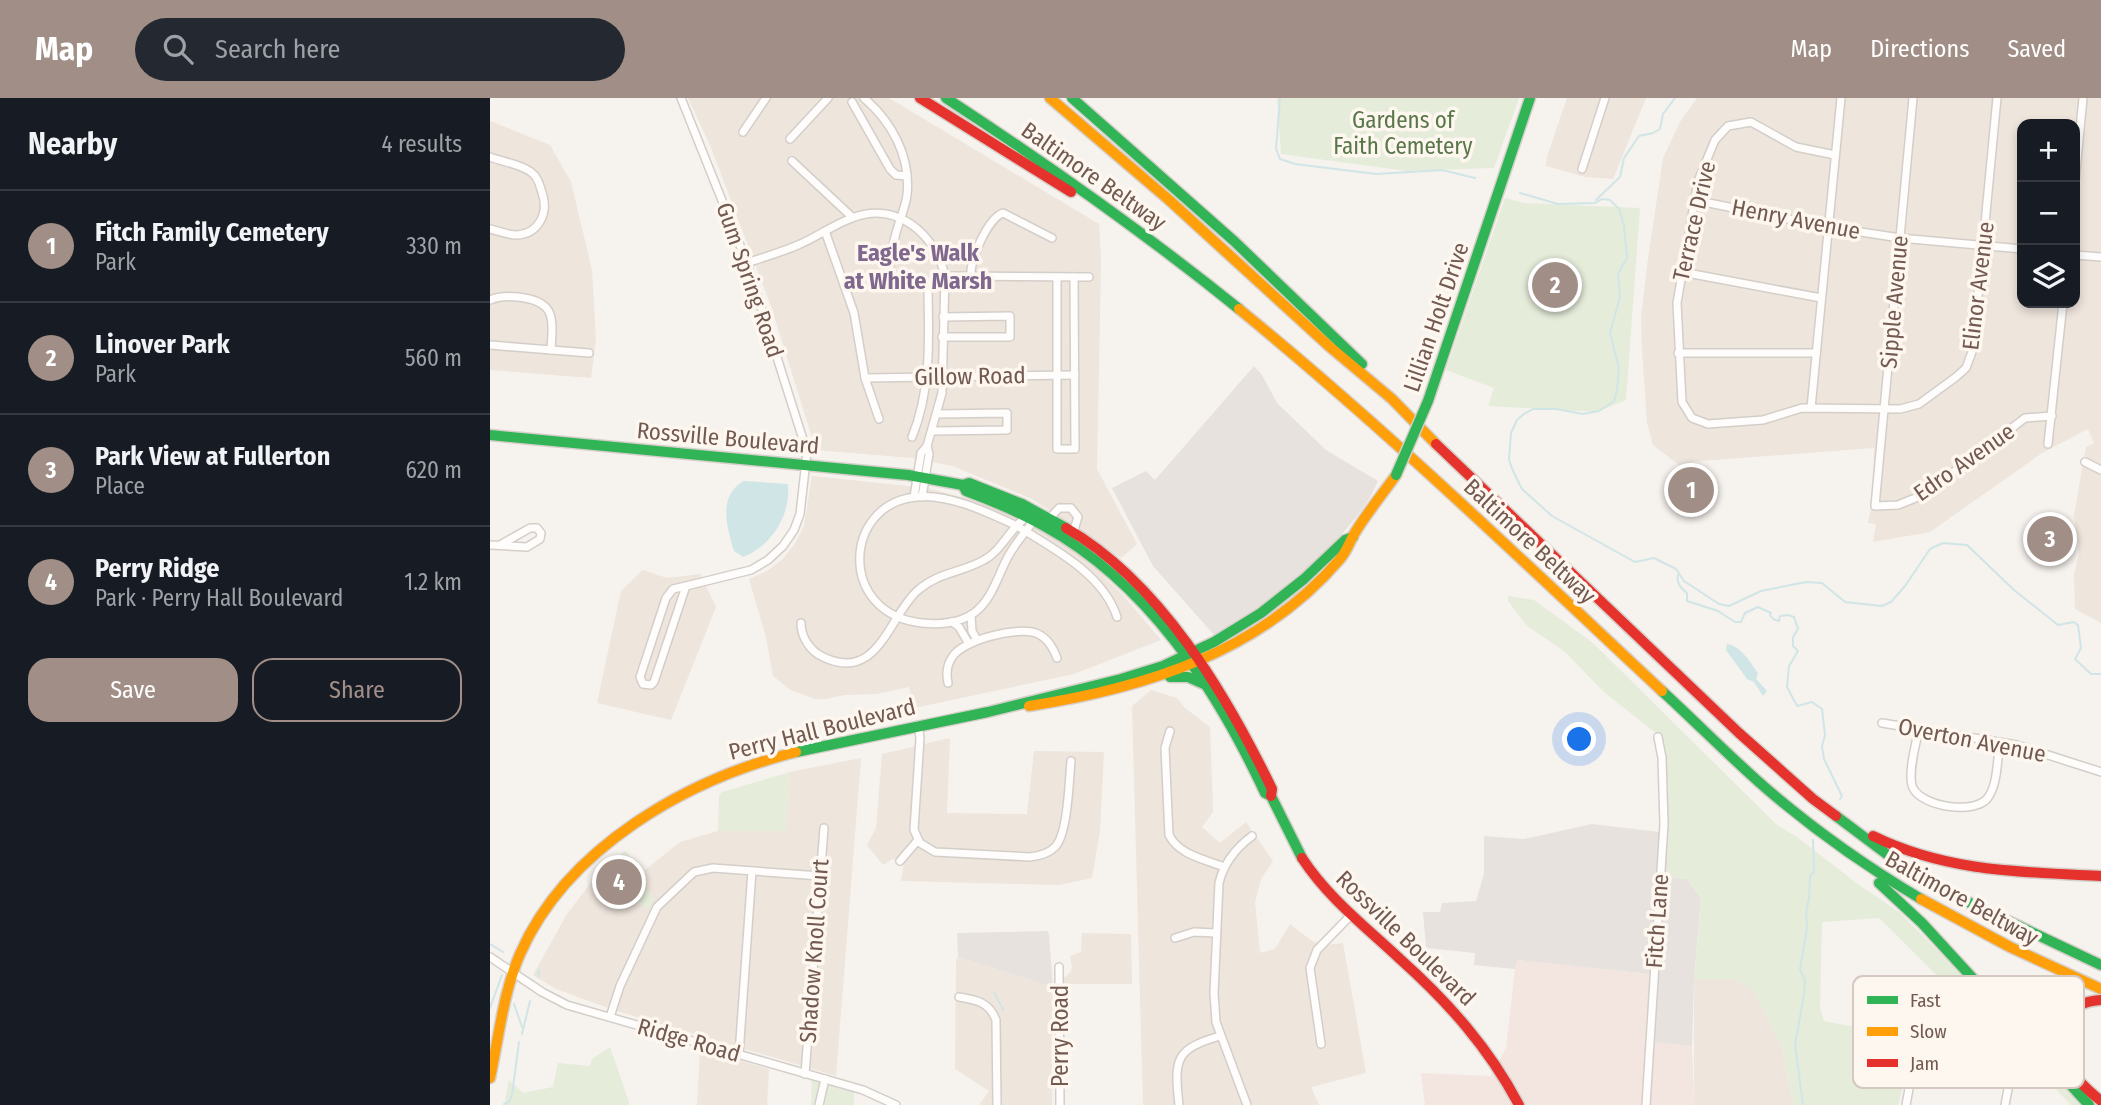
<!DOCTYPE html>
<meta charset="utf-8">
<style>
:root{--surface:#171b24;--page:#242831;--text:#f1f3f6;--muted:#9ea1a6;--line:#363941;--accent:#a18f87}
body{margin:0;font-family:"Fira Sans Condensed",sans-serif;background:var(--page);color:var(--text)}
.controls{position:absolute;right:21px;top:21px;display:grid;overflow:hidden;border-radius:14px;box-shadow:0 4px 10px #0003}
.controls button{width:63px;height:63px;display:grid;place-items:center;padding:0;border:0;border-bottom:2px solid var(--line);background:var(--surface);color:var(--text);font:35px sans-serif}
.you{position:absolute;left:1090px;top:642px;width:24px;height:24px;margin:-18px;border:5px solid #fff;border-radius:50%;background:#1a73e8;box-shadow:0 0 0 10px #1a73e833}
.badge{display:grid;place-items:center;width:46px;height:46px;border-radius:50%;background:var(--accent);color:#fff;font-size:23px;font-weight:700}
.pin{position:absolute;translate:-50% -50%;border:4px solid #fff;box-shadow:0 2px 7px #0006}
.list{margin:0;padding:0;list-style:none}
h2{display:flex;justify-content:space-between;align-items:center;height:91px;margin:0;padding:0 28px;font-size:30px}
h2 small{font-size:23px;font-weight:400;color:var(--muted)}
.list li{display:grid;grid-template-columns:46px 1fr auto;gap:21px;align-items:center;box-sizing:border-box;height:112px;padding:0 28px;border-top:2px solid var(--line)}
.list b{display:block;font-size:26px;white-space:nowrap}
.list p{margin:0;font-size:23px;white-space:nowrap;color:var(--muted)}
.list em{font-size:23px;font-style:normal;color:var(--muted)}
.actions{display:flex;gap:14px;padding:21px 28px}
.actions a{flex:1;padding:16px 0;border:2px solid var(--accent);border-radius:21px;text-align:center;font-size:24px;color:var(--accent)}
.actions .main{background:var(--accent);color:#fff}
.icon{flex:none;width:38px;height:38px;fill:none;stroke:currentColor;stroke-width:2;stroke-linecap:round;stroke-linejoin:round}
.map{position:relative;flex:none;width:1611px;height:1007px;overflow:hidden}
header{display:flex;align-items:center;gap:42px;box-sizing:border-box;height:98px;padding:0 35px;background:var(--accent);color:#fff}
header strong{font-size:33px}
nav{display:flex;gap:38px;margin-inline-start:auto;font-size:24px}
.search{width:490px;height:63px;background:var(--page);display:flex;align-items:center;gap:18px;box-sizing:border-box;padding:0 24px;border-radius:38px;color:var(--muted);font-size:26px}
main{display:flex}
aside{flex:1;background:var(--surface)}
.map>svg:first-child{display:block}
</style>
<header>
<strong>Map</strong>
<div class="search"><svg class="icon" aria-label="search" viewBox="0 0 24 24"><circle cx="10" cy="10" r="6"/><path d="M15 15l6 6"/></svg>Search here</div>
<nav><a>Map</a><a>Directions</a><a>Saved</a></nav>
</header>
<main>
<aside>
<h2>Nearby<small>4 results</small></h2>
<ul class="list">
<li><span class="badge">1</span><div><b>Fitch Family Cemetery</b><p>Park</p></div><em>330 m</em></li>
<li><span class="badge">2</span><div><b>Linover Park</b><p>Park</p></div><em>560 m</em></li>
<li><span class="badge">3</span><div><b>Park View at Fullerton</b><p>Place</p></div><em>620 m</em></li>
<li><span class="badge">4</span><div><b>Perry Ridge</b><p>Park · Perry Hall Boulevard</p></div><em>1.2 km</em></li>
</ul>
<div class="actions"><a class="main">Save</a><a>Share</a></div>
</aside>
<div class="map">
<svg width="1611" height="1007" viewBox="0 0 1611 1007">
<rect width="100%" height="100%" fill="#f6f2ee"/>
<g fill="#eee5dc" fill-rule="evenodd">
<path d="M198,0H399L609,126L611,162L607,371L647,446L631,460L542,401L463,368L422,360L326,352L281,208L220,47Z"/>
<path d="M1077,0H1156L1123,81L1095,79L1056,68L1057,59Z"/>
<path d="M1207,0H1611V525L1585,511L1584,476L1589,456L1584,417L1596,349L1604,345L1598,331L1552,355L1440,434L1383,444L1386,426L1378,425L1383,400L1384,350L1209,363L1189,367L1163,347L1157,325L1152,252L1151,219L1157,168L1173,60L1190,24ZM1532,26H1585V205H1532Z"/>
<path d="M0,23L60,47L81,84L102,172L106,241L101,280L0,272Z"/>
<path d="M322,378L437,390L494,405L524,417L574,446L608,473L633,497L671,542L584,576L424,610L419,589L386,596L354,597L336,601H325L301,592L283,578L276,539L259,481L277,473L293,461L306,444L314,428Z"/>
<path d="M153,472L177,480L210,476L226,509L181,622L107,605L131,493Z"/>
<path d="M661,592L687,600L695,610L720,629L723,714L712,729L730,745L756,724L783,763L771,781L765,804L770,855L785,851L800,826L822,843L835,847L853,845L876,975L821,989L829,1007H653L642,608Z"/>
<path d="M460,640L457,715L537,716L544,653L614,654L610,732L602,780L570,787L411,783L414,764L402,761L393,767L377,747L386,730L392,656Z"/>
<path d="M371,660L346,978L127,913L66,891L43,877L77,816L103,782L135,753L154,773L190,744L228,733H296L300,674Z"/>
<path d="M592,835L641,836L642,886H574V880L580,875L582,869L580,858L591,854Z"/>
<path d="M468,859L563,889L562,1007H489L499,993L465,971L466,862Z"/>
<path d="M1204,881H1244L1263,891L1293,952L1303,1007H1204Z"/>
<path d="M210,951L279,971L277,1007H207Z"/>
</g>
<path fill="#f3e5e0" d="M1026,862L1170,877L1165,943L1202,948L1204,1007H935L931,975L1001,978L1016,950Z"/>
<g fill="#e8e2de">
<path d="M764,268L772,277L787,305L836,352L888,383L881,398L868,417L836,455L813,476L778,503L724,537L663,468L622,390L656,373L665,382Z"/>
<path d="M1102,726L1178,735L1176,779L1197,781L1211,800L1204,881L1202,948L1165,944L1169,877L1027,862L1025,871L984,867L985,855L936,850L933,814H950L952,805L986,803L994,776V738L1034,741Z"/>
<path d="M557,833L559,836L563,889L468,859L467,835Z"/>
</g>
<g fill="#e5ecda">
<path d="M787,0H1029L1004,70L917,73L791,56Z"/>
<path d="M1015,100L1034,105L1150,110L1136,302L1107,314L998,308L1004,290L956,272Z"/>
<path d="M1018,498L1044,502L1103,545L1287,727L1307,739L1369,787L1409,814L1498,903L1591,1007H1581L1510,933L1505,932L1499,936L1492,959L1482,956C1485,934 1481,929 1478,908L1389,820L1332,824L1330,910L1334,923L1360,928L1404,931C1402,944 1410,951 1414,963C1419,975 1411,994 1408,1007H1303L1293,952L1263,892L1244,881H1204L1211,800L1197,781L1176,779C1178,733 1180,685 1172,640L1114,594L1074,553L1037,528L1018,503Z"/>
<path d="M300,674L296,733H228L229,698L232,694Z"/>
<path d="M135,753L153,773L148,780L165,801L159,811L103,782Z"/>
<path d="M120,949L140,1007H14L19,982L33,995L63,989L68,965L100,968L102,961Z"/>
<path d="M322,980L364,994V1007H321Z"/>
</g>
<g fill="#d0e5e6">
<path d="M254,383L298,386C301,416 282,448 253,459L244,453C237,429 227,398 254,383Z"/>
<path d="M1237,546C1251,548 1260,564 1268,575L1266,581L1277,593L1273,598L1264,584L1257,581L1236,552Z"/>
</g>
<g fill="none" stroke-linecap="round" stroke-linejoin="round">
<g stroke="#d0e5e6" stroke-width="2">
<path d="M790,0L786,51L790,61L805,66L886,76L952,72L985,80"/>
<path d="M1030,95L1068,106L1105,105L1112,101L1120,102L1129,111L1134,127L1137,160L1128,176L1130,199L1120,235L1129,270L1127,292L1124,303L1109,313L1093,316L1066,311H1043L1034,316L1027,322L1021,335L1019,362L1023,373L1032,391L1062,418L1145,464L1164,460L1186,471L1194,483L1229,506L1239,508L1271,493L1316,484L1332,485L1355,504L1392,508L1401,504L1415,488L1440,451L1453,445L1477,447L1524,492L1568,527L1584,524L1588,527L1591,550L1585,561L1601,576H1611"/>
<path d="M1106,102L1130,79L1134,60L1149,38L1163,35L1170,31L1173,16L1185,0"/>
<path d="M1188,477C1186,485 1191,490 1197,495V503L1228,513L1245,524H1251L1255,515L1268,509L1281,515L1280,517L1283,521L1289,523L1290,518L1298,517L1304,519L1308,531L1303,539V548L1308,553L1299,568L1297,589L1307,608L1322,604L1332,611L1335,637L1332,648L1334,661L1352,698L1350,701"/>
<path d="M0,846L13,854"/>
<path d="M48,879L49,872"/>
<path d="M504,895L513,911"/>
<path d="M24,906L32,929"/>
<path d="M0,910L12,877"/>
<path d="M32,936L40,903"/>
<path d="M14,1006L19,1004L22,997L29,944"/>
<path d="M1313,1007L1305,947L1314,897L1315,883L1310,871L1317,830L1316,815L1319,800L1320,778L1324,774L1323,742"/>
</g>
<defs>
<g id="street">
<path d="M191,0L257,165L317,354L310,416L304,432L293,448L278,462L261,472L196,488"/>
<path d="M374,0C402,24 421,59 417,97C415,112 408,125 405,139C401,154 400,168 398,183"/>
<path d="M1423,0L1385,408L1408,407L1433,397L1535,320L1562,318"/>
<path d="M362,4L400,71L406,77L417,78"/>
<path d="M253,34L276,0"/>
<path d="M300,41L338,0"/>
<path d="M1345,57L1306,49L1261,24L1238,28L1225,42L1208,83L1187,205L1192,304L1202,320L1218,326L1273,322L1312,310L1410,311L1429,306L1466,279L1476,270L1483,251L1507,0"/>
<path d="M0,59C13,64 30,66 41,74C49,80 50,89 53,98C58,116 48,136 27,137C18,137 8,133 0,131"/>
<path d="M302,63L362,119"/>
<path d="M1092,71L1115,0"/>
<path d="M1585,83L1593,0"/>
<path d="M1204,102L1338,129L1410,140L1532,151"/>
<path d="M335,133L364,215L375,280L389,321"/>
<path d="M1585,157L1611,159"/>
<path d="M257,165C274,159 292,154 308,147C327,139 343,127 362,120C407,102 446,137 455,178L452,295L437,348L431,355L424,399"/>
<path d="M1192,174L1331,200"/>
<path d="M455,178L599,179"/>
<path d="M481,179C479,163 498,120 513,115L562,140"/>
<path d="M567,179V351H585L584,179"/>
<path d="M0,202C9,198 19,198 28,199C66,203 63,220 61,252"/>
<path d="M452,239H520V218L453,219"/>
<path d="M0,247L99,255"/>
<path d="M1188,255H1326"/>
<path d="M375,280L585,277"/>
<path d="M1321,310L1351,0"/>
<path d="M442,333L517,332V315L448,316"/>
<path d="M422,339C441,293 439,243 438,194"/>
<path d="M1558,346L1573,205"/>
<path d="M1595,364L1611,372"/>
<path d="M432,399L439,356L437,348"/>
<path d="M560,420L569,410H581L588,419L583,435"/>
<path d="M0,447L37,449L50,441L51,435L47,430H40L10,447"/>
<path d="M196,488L164,584L161,587L153,586L150,579L176,500L183,491Z"/>
<path d="M481,517L482,533L487,542"/>
<path d="M462,524L469,529L479,546"/>
<path d="M311,525C311,539 320,553 333,559C388,585 398,520 427,493C448,474 471,475 494,462C513,452 521,427 539,418L541,426C534,436 525,446 519,457C508,476 503,501 484,515C470,525 449,527 432,525C347,516 353,406 426,399C458,395 499,415 527,428C564,451 613,476 627,519"/>
<path d="M458,585C456,576 457,566 463,558C474,542 528,528 546,535C558,540 563,550 567,560"/>
<path d="M1392,625L1527,647L1611,674"/>
<path d="M428,627L430,640L424,732L430,745L445,754L540,759C549,758 558,756 565,749C578,736 579,683 581,663"/>
<path d="M1429,631C1426,645 1417,677 1423,690C1432,709 1488,718 1499,698C1508,684 1507,660 1510,645"/>
<path d="M680,633L675,650L679,737C689,757 714,761 734,769"/>
<path d="M410,763L428,742"/>
<path d="M685,840L704,834L726,835"/>
<path d="M0,859L52,894L77,907L373,992L406,1007"/>
<path d="M569,869L570,1007"/>
<path d="M469,899C487,902 499,904 506,922L507,1007"/>
<path d="M120,919L130,888L167,809L204,774L223,770L330,778"/>
<path d="M831,946L820,870L827,852L862,816"/>
<path d="M249,956L262,773"/>
<path d="M315,976L334,730"/>
<path d="M329,1007L335,981"/>
<path d="M689,1007C684,961 685,951 730,938"/>
<path d="M757,1007L726,924L724,895L729,785C734,764 746,750 762,738"/>
<path d="M1156,1007L1174,726L1172,660L1168,639"/>
<path d="M1416,1007L1428,942L1417,940"/>
<path d="M1515,1007L1525,954"/>
</g>
<g id="fast">
<path d="M456,0C557,66 655,135 749,211"/>
<path d="M582,0L744,143L872,266"/>
<path d="M938,303L1040,0"/>
<path d="M0,337L418,377L473,387L479,385L532,406L576,430"/>
<path d="M473,387L476,393C503,403 529,414 554,428C658,485 726,590 775,695L781,698L812,760"/>
<path d="M680,579H698L716,587"/>
<path d="M1172,593C1208,626 1242,661 1278,692C1326,733 1377,769 1431,801"/>
<path d="M306,654L498,614L631,581L673,568L724,544L771,515L814,481L855,442L863,439"/>
<path d="M1346,718L1398,757L1461,796L1611,867"/>
<path d="M1389,785L1432,825L1599,1007"/>
</g>
<g id="slow">
<path d="M560,0L678,101L840,249L902,301L946,346"/>
<path d="M749,211C896,331 1033,463 1172,593"/>
<path d="M539,608C655,590 771,554 850,461C856,454 859,446 863,438C875,417 892,397 906,377"/>
<path d="M1431,801L1520,849L1611,891"/>
<path d="M0,980C9,939 13,895 30,856C77,749 198,681 306,654"/>
</g>
<g id="jam">
<path d="M430,0L581,94"/>
<path d="M946,346L1249,635L1323,701L1346,718"/>
<path d="M576,430C670,484 736,596 782,691L781,698"/>
<path d="M1383,738C1457,774 1531,774 1611,778"/>
<path d="M812,760C838,800 876,829 910,861C958,904 999,950 1029,1007"/>
<path d="M1611,902C1596,903 1582,908 1574,921C1553,953 1589,985 1611,1003"/>
</g>
</defs>
<use href="#street" stroke="#d4cec9" stroke-width="10"/>
<use href="#fast" stroke="#d6cfca" stroke-width="13"/>
<use href="#slow" stroke="#d6cfca" stroke-width="13"/>
<use href="#jam" stroke="#d6cfca" stroke-width="13"/>
<use href="#street" stroke="#fefdfc" stroke-width="7"/>
<use href="#fast" stroke="#30b455" stroke-width="10"/>
<use href="#slow" stroke="#ff9f0a" stroke-width="10"/>
<use href="#jam" stroke="#e5322d" stroke-width="10"/>
<defs>
<path id="fast-bridge" d="M906,377L938,303"/>
</defs>
<use href="#fast-bridge" stroke="#d6cfca" stroke-width="13" stroke-linecap="butt"/>
<use href="#fast-bridge" stroke="#30b455" stroke-width="10"/>
</g>
<g text-anchor="middle" dominant-baseline="central" stroke-width="7" stroke-linejoin="round" paint-order="stroke">
<g font-size="23" fill="#597749" stroke="#fdf7f0">
<text x="913" y="22">Gardens of<tspan x="913" dy="26">Faith Cemetery</tspan></text>
</g>
<g font-size="23" fill="#735a50" stroke="#fdf7f0">
<text transform="translate(604 78) rotate(35)">Baltimore Beltway</text>
<text transform="translate(1306 121) rotate(11)">Henry Avenue</text>
<text transform="translate(1204 123) rotate(-77)">Terrace Drive</text>
<text transform="translate(260 182) rotate(71)">Gum Spring Road</text>
<text transform="translate(1488 188) rotate(-83)">Elinor Avenue</text>
<text transform="translate(1404 204) rotate(-85)">Sipple Avenue</text>
<text transform="translate(946 219) rotate(-71)">Lillian Holt Drive</text>
<text transform="translate(480 278) rotate(-1)">Gillow Road</text>
<text transform="translate(238 340) rotate(5)">Rossville Boulevard</text>
<text transform="translate(1474 364) rotate(-35)">Edro Avenue</text>
<text transform="translate(1040 443) rotate(43)">Baltimore Beltway</text>
<text transform="translate(332 631) rotate(-14)">Perry Hall Boulevard</text>
<text transform="translate(1482 642) rotate(11)">Overton Avenue</text>
<text transform="translate(1472 800) rotate(29)">Baltimore Beltway</text>
<text transform="translate(1167 823) rotate(-86)">Fitch Lane</text>
<text transform="translate(916 840) rotate(44)">Rossville Boulevard</text>
<text transform="translate(324 853) rotate(-86)">Shadow Knoll Court</text>
<text transform="translate(570 938) rotate(-90)">Perry Road</text>
<text transform="translate(199 942) rotate(16)">Ridge Road</text>
</g>
<g font-size="24" font-weight="bold" fill="#7f678e" stroke="#fdf7f0">
<text x="428" y="155">Eagle's Walk<tspan x="428" dy="28">at White Marsh</tspan></text>
</g>
</g>
<rect x="1363" y="878" width="231" height="112" rx="10" fill="#fdf7f0" stroke="#d4c8c0" stroke-width="2"/>
<rect x="1377" y="898" width="31" height="8" fill="#30b455"/>
<rect x="1377" y="929" width="31" height="9" fill="#ff9f0a"/>
<rect x="1377" y="961" width="31" height="8" fill="#e5322d"/>
<g font-size="19" fill="#735a50">
<text x="1420" y="909">Fast</text>
<text x="1420" y="940">Slow</text>
<text x="1420" y="972">Jam</text>
</g>
</svg>
<div class="controls">
<button>+</button>
<button>−</button>
<button><svg class="icon" aria-label="layers" viewBox="0 0 24 24"><path d="M12 4l9 5-9 5-9-5zM3 14l9 5 9-5"/></svg></button>
</div>
<div class="you"></div>
<div class="pin badge" style="left:1201px;top:392px">1</div>
<div class="pin badge" style="left:1065px;top:187px">2</div>
<div class="pin badge" style="left:1560px;top:441px">3</div>
<div class="pin badge" style="left:129px;top:784px">4</div>
</div>
</main>
